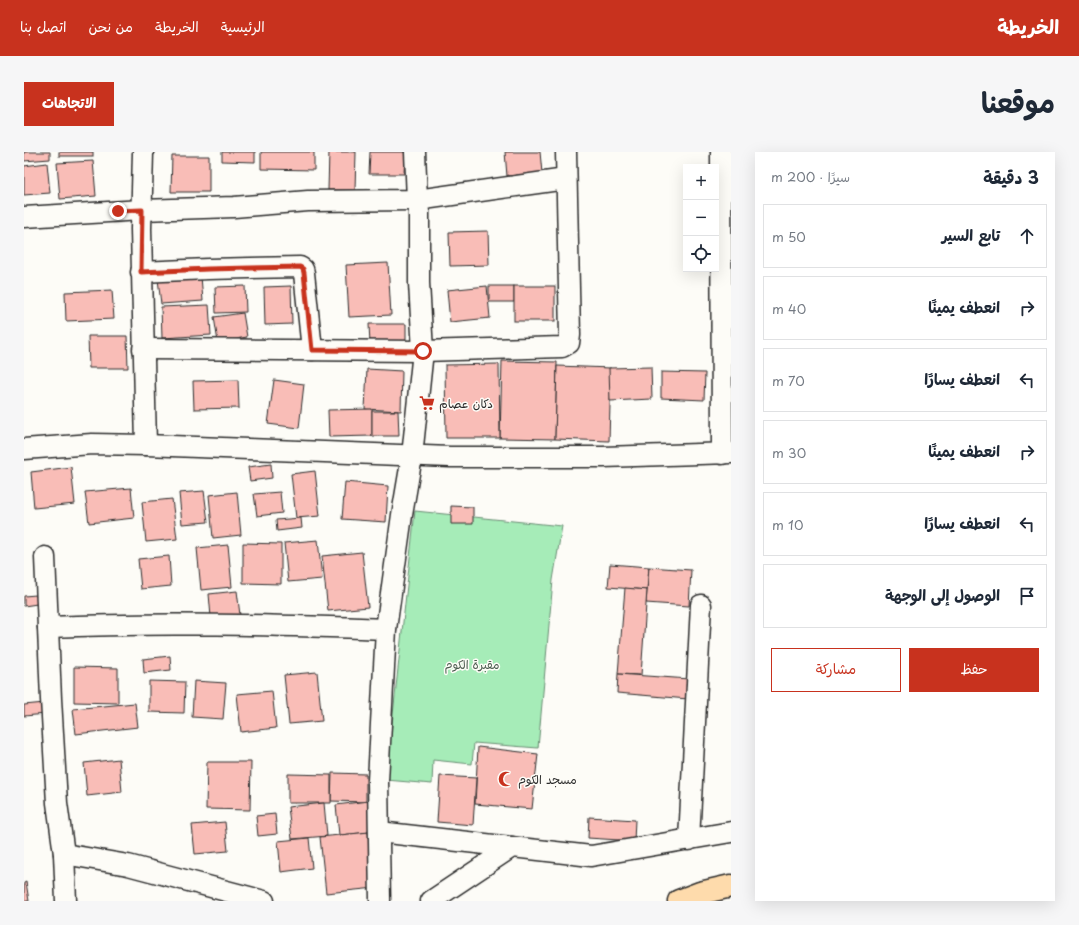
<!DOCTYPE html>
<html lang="ar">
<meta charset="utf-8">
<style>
:root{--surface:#fff;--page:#f6f6f7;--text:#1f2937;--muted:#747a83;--line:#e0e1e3;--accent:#c8321e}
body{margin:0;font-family:"Playpen Sans","Playpen Sans Arabic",sans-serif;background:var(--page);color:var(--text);direction:rtl}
.controls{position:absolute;right:12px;top:12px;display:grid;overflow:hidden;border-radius:0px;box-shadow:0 4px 16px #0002}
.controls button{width:36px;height:36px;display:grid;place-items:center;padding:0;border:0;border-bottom:1px solid var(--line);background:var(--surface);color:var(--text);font:20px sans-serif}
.stop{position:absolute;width:12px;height:12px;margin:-9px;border:3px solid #c8321e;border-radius:50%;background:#fff}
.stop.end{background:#c8321e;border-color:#fff;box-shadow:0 1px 4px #0008}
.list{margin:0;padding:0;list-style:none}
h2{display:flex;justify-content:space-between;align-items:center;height:52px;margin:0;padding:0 16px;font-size:17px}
h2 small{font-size:13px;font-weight:400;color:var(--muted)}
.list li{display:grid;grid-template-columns:26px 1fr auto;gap:12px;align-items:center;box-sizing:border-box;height:64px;margin:0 8px 8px;padding:0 8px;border:1px solid var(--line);border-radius:0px}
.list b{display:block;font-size:15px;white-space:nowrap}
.list em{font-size:13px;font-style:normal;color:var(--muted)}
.actions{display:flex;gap:8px;padding:12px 16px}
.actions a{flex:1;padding:9px 0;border:1px solid var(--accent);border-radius:0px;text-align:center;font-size:14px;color:var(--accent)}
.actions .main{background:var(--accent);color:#fff}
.icon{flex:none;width:22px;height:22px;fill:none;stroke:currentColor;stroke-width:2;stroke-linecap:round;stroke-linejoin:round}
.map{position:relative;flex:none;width:707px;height:749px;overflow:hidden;direction:ltr;border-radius:0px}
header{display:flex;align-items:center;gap:24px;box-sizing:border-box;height:56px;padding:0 20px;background:var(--accent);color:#fff}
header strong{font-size:19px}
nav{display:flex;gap:22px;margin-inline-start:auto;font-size:14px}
.intro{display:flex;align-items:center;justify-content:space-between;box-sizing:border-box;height:96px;padding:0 24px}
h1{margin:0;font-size:28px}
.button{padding:10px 18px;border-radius:0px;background:var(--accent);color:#fff;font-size:14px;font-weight:700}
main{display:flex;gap:24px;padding:0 24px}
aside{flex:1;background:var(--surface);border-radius:0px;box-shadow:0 4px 16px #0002}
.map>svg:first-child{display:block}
</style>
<header>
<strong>الخريطة</strong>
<nav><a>الرئيسية</a><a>الخريطة</a><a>من نحن</a><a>اتصل بنا</a></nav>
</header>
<div class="intro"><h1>موقعنا</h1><a class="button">الاتجاهات</a></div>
<main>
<aside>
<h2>3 دقيقة<small>سيرًا · 200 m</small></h2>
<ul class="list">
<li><svg class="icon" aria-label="ahead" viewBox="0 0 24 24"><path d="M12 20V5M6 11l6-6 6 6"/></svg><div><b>تابع السير</b></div><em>50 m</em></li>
<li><svg class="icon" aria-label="right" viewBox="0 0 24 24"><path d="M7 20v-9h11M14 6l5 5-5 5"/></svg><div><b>انعطف يمينًا</b></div><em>40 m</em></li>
<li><svg class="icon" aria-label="left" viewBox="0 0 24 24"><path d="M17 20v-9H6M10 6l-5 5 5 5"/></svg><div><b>انعطف يسارًا</b></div><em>70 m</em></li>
<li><svg class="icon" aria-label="right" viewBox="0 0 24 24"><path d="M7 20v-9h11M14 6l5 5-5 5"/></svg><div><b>انعطف يمينًا</b></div><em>30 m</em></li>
<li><svg class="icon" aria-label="left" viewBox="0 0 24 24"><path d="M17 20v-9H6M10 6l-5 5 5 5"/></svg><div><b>انعطف يسارًا</b></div><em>10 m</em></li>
<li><svg class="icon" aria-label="arrive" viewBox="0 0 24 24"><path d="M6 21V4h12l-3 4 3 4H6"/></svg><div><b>الوصول إلى الوجهة</b></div></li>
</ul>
<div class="actions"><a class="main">حفظ</a><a>مشاركة</a></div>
</aside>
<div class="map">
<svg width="707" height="749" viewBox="0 0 707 749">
<rect width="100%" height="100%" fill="#fdfcf7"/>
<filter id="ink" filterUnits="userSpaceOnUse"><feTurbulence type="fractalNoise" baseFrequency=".025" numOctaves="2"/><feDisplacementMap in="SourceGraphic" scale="8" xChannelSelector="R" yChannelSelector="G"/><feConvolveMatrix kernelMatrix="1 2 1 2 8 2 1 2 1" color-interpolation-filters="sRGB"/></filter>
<g filter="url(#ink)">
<path fill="#a6ecb8" stroke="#688c72" d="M391,359L538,374L529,428L514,596L450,591L448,612L409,608L408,632L362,628Z"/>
<g fill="#f9bdb7" stroke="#2b2b2b">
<path d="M0,0H26V7L0,9Z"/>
<rect x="35" y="0" width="34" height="4"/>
<path d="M198,0H231V10L198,9Z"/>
<path d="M237,0H290V18L237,17Z"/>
<path d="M305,0H332L331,38H304Z"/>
<path d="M346,0H381L380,22H345Z"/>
<path d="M481,0H516L518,21L483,24Z"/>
<path d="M148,4H185V40H147Z"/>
<path d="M69,9L72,44L36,47L33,11Z"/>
<path d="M23,11L26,41L0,43V14Z"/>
<path d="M464,79L465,113L426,114L425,80Z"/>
<path d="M364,111L367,163L325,165L322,113Z"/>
<path d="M177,124L179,149L137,152L134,127Z"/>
<path d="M221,134L222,160L192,161L191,135Z"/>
<path d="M267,134L268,172L241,173L240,135Z"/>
<path d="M463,134L466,166L426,170L423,138Z"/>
<rect x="465" y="134" width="25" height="16"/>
<rect x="490" y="134" width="41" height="35"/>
<path d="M88,138L90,167L42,169L41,140Z"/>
<path d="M185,153L187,183L138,186L137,155Z"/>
<path d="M219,161L223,185L194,190L190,165Z"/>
<path d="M345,172H382V191L346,192Z"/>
<path d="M64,184H103L104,216H65Z"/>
<path d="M478,209L533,210L531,287L476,286Z"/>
<path d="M475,212L476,286H422L421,213Z"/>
<path d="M533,214L587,216L585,289L531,287Z"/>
<path d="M627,215L628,247L586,249L585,216Z"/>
<path d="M343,217L378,219L377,259L341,257Z"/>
<path d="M637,220L681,221L680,248L637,246Z"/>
<path d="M214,228L215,256L170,257L169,229Z"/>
<path d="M250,228L280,232L275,276L244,272Z"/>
<path d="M348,257V284L305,285L304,258Z"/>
<path d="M348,259H374L375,284H348Z"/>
<path d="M247,312L248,326L226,329L224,315Z"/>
<path d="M47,315L51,352L10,356L7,320Z"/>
<path d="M291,319L296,364L272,366L267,322Z"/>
<path d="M321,330L364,334L362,370L318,367Z"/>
<path d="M107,336L110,366L65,371L61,340Z"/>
<path d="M180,339L184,370L158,372L155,341Z"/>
<path d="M213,340L217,383L189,386L185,343Z"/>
<path d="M256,340L258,361L233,364L230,342Z"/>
<path d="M148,347L153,387L122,390L118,350Z"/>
<path d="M427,354L449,355V372H427Z"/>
<path d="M277,366L278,376L253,379L252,368Z"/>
<path d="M294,388L298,427L264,430L260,391Z"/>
<path d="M219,391L257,392V432L219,431Z"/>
<path d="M204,393L208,435L177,438L173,396Z"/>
<path d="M338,400L344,455L304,459L298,404Z"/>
<path d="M145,404L147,434L117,437L114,407Z"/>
<path d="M586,412L625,415L623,438L584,435Z"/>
<path d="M625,415L667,418L665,454L622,451Z"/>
<path d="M601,436L623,438L617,523L594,522Z"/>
<path d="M213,439L216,463L187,465L185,442Z"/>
<path d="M12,443L13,452L0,454V444Z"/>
<path d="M146,504L147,518L120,521L119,507Z"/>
<path d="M50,515L94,516V551L50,550Z"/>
<path d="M293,520L298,569L265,572L260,523Z"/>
<path d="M594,522L665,527L664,547L593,541Z"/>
<path d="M125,529L161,530L160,561L125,560Z"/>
<path d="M170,529L202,531L199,567L168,565Z"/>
<path d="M248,539L252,576L217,580L213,542Z"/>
<path d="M21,551L22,562L0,564V553Z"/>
<path d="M111,551L114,575L52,582L49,557Z"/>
<path d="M454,595L514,602L508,657L451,652Z"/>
<path d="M95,607L98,640L63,644L60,611Z"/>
<path d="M183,610H227L226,658L182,657Z"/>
<path d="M308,621L342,622V650L307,649Z"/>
<path d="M264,622L307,623V651H264Z"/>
<path d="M416,624L452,626L449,673L413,670Z"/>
<path d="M344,649L347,680L315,683L312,653Z"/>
<path d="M300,651L303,684L268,687L264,655Z"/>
<path d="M251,662L253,682L234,684L232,664Z"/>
<path d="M565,665L611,668L610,689L564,686Z"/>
<path d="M201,670L204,699L171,702L168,673Z"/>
<path d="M345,680L351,736L302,741L296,685Z"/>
<path d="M285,686L288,716L257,720L254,689Z"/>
<path d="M2,730L5,749H0V731Z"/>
</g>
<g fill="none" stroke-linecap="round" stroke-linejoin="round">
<defs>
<g id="minor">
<path d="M119,0L117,77L122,293"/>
<path d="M697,0C698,101 697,201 698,302"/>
<path d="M0,65L118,58L210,55L284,49L393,48L542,27"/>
<path d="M117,120L184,117L276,115L279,117L280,121L288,198"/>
<path d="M119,197L399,199L538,195L545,191L546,183L542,0"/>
<path d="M0,297L68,292L122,293L426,305H579L707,301"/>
<path d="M21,405L27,547L33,651L40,702L42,749"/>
<path d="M24,475C136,470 249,473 362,477"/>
<path d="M355,680L567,704L707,680"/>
<path d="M665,688L677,453"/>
<path d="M40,702L104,713L240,749"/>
<path d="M356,749L354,629L362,477L378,363L388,304L399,199L395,131V60L393,48L391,0"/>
<path d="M407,749L488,695"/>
</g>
<path id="major" d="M655,749L676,741L707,734"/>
</defs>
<use href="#minor" stroke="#2b2b2b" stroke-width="23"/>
<use href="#major" stroke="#2b2b2b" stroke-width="25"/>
<use href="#minor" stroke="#fdfcf7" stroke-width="20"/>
<use href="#major" stroke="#fedbac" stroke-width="22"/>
</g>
</g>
<g fill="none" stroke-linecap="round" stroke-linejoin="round" filter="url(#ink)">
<path stroke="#c8321e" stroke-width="5" d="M94,59L118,58L117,120L184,117L276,115L279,117L280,121L288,198L399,199"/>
</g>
<defs>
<symbol id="supermarket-bare" viewBox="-9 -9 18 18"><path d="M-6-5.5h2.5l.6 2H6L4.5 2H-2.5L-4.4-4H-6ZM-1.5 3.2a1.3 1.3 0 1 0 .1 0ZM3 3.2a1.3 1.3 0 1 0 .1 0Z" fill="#c8321e" stroke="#fdfcf7" stroke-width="2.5" paint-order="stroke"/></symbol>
<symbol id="mosque-bare" viewBox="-9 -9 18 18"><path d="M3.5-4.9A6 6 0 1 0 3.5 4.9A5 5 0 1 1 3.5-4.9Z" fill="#c8321e" stroke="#fdfcf7" stroke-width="2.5" paint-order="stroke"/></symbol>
</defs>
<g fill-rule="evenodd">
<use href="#supermarket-bare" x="392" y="240" width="22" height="22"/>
<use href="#mosque-bare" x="471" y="616" width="22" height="22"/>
</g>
<g text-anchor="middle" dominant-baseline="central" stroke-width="3" stroke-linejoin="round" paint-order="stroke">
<g font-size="12" fill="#2b2b2b" stroke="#fdfcf7" text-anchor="start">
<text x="415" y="251">دكان عصام</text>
<text x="494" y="627">مسجد الكوم</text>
</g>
<g font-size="12" fill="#4a5b4e" stroke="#fdfcf7">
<text x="448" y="512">مقبرة الكوم</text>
</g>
</g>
</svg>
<div class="controls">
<button>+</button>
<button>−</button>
<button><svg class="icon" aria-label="locate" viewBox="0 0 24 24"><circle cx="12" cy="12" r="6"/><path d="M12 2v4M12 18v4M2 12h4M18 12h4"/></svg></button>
</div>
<div class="stop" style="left:399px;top:199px"></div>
<div class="stop end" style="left:94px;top:59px"></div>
</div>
</main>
